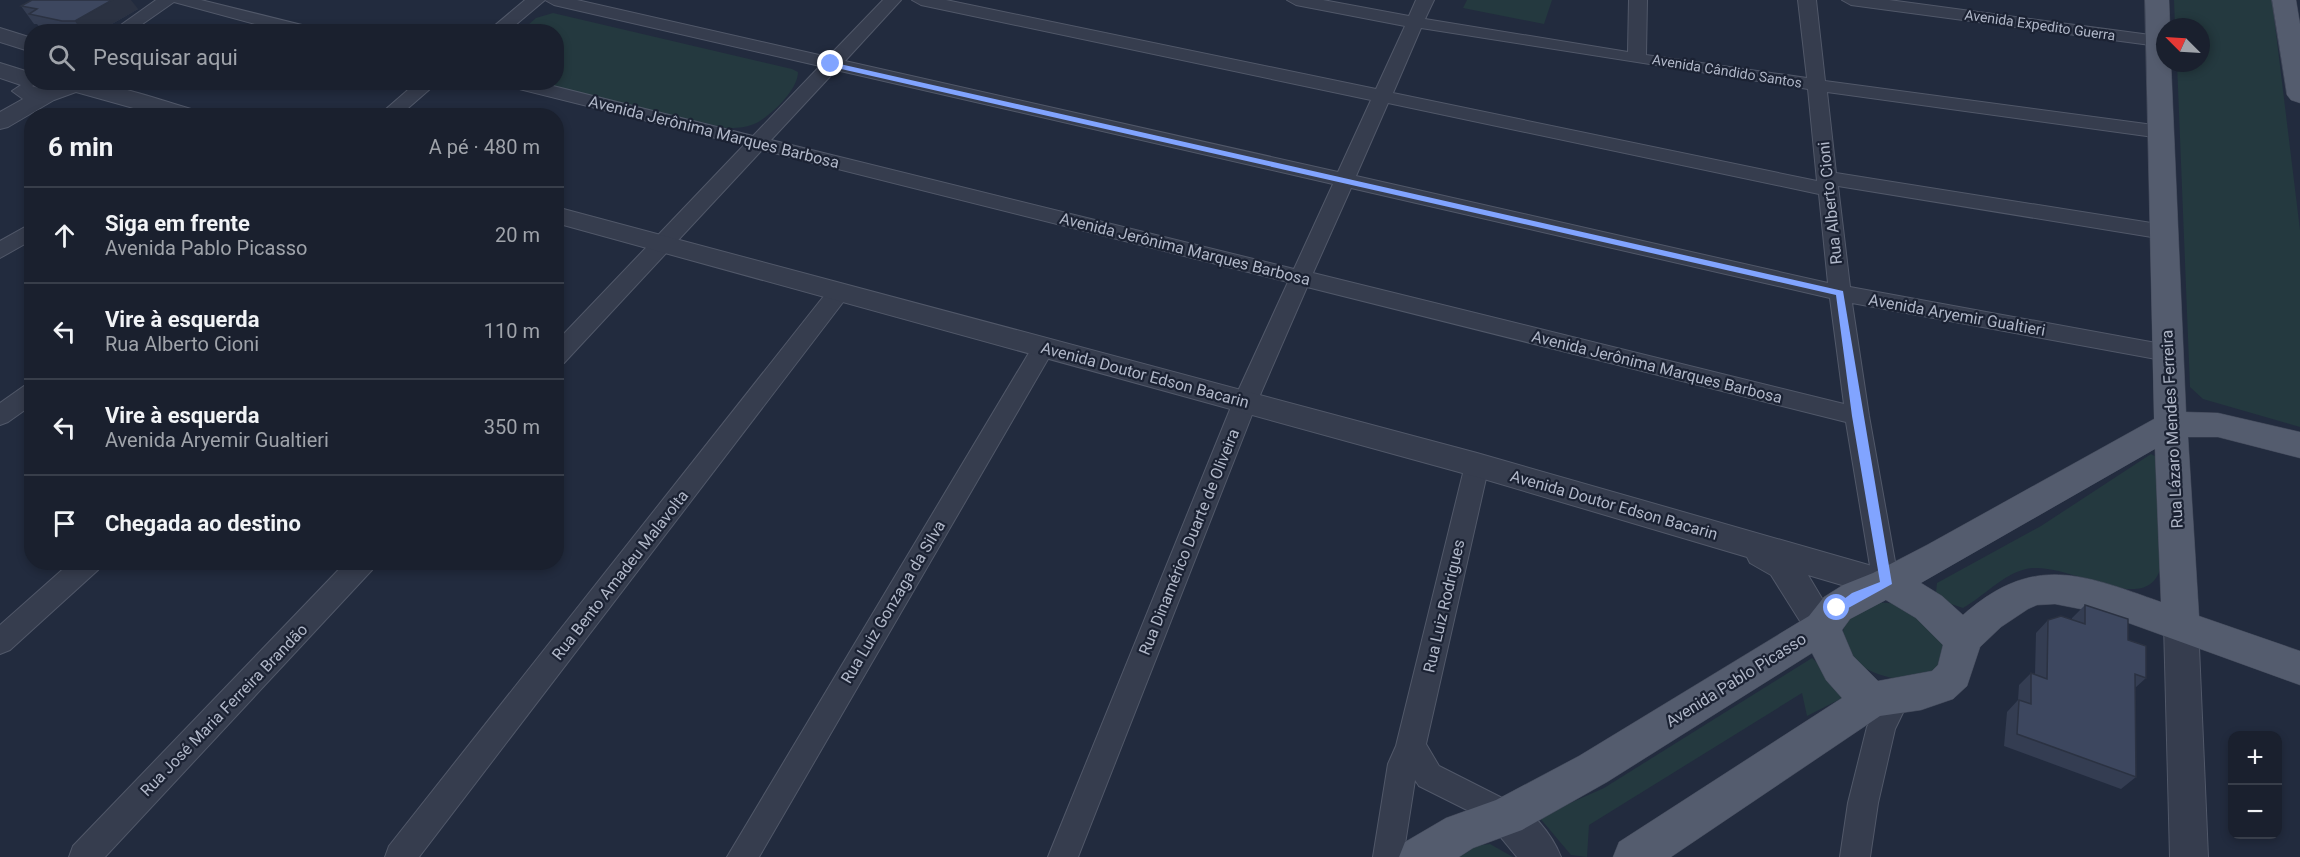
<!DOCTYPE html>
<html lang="pt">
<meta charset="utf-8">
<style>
:root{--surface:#1a202e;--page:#232836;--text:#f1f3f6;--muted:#9fa3aa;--line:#383e4a}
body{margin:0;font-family:Roboto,sans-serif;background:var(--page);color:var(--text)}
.controls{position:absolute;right:18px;bottom:18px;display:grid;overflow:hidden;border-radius:12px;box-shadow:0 3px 9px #0003}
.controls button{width:54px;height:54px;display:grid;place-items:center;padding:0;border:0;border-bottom:2px solid var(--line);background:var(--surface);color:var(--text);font:30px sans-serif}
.compass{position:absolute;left:2156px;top:18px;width:54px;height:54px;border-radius:50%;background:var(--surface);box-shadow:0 3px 9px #0003;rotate:294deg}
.stop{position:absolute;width:18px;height:18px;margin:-14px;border:4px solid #81a4ff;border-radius:50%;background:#fff}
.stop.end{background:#81a4ff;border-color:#fff;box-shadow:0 2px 6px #0008}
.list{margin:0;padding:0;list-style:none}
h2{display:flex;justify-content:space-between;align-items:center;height:78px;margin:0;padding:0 24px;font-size:26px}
h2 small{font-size:20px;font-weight:400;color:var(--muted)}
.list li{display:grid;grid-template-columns:39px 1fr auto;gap:18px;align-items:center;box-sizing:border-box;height:96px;padding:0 24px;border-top:2px solid var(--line)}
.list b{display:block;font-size:22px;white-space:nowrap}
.list p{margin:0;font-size:20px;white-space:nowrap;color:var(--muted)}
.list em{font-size:20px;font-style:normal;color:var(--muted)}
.icon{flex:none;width:33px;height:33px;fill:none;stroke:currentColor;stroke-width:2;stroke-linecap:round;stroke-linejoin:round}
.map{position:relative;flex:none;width:2300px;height:857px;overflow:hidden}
.search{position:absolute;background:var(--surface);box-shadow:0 3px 9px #0003;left:24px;top:24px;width:540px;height:66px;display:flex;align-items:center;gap:15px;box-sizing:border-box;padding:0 21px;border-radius:24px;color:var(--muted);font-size:22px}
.panel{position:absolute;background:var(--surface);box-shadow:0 3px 9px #0003;left:24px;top:108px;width:540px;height:462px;border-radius:24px}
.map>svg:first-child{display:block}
</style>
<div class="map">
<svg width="2300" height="857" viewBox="0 0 2300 857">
<rect width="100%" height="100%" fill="#222b3e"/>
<g fill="#24393f">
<path d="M1467,0H1552L1544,24L1463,8Z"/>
<path d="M2174,0H2272L2300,230V427L2203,399L2190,387L2177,63H2201V27H2175Z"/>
<path d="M553,13L792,69L798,72C798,90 770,117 754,124C745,128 736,128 726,128L534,83L556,82V32H520L536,18Z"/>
<path d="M2151,454L2162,460L2161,566C2148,621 2068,559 2026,569C2003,574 1983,597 1963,608L1951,604L1936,592L1937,583L2041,526Z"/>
<path d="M1874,602L1903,604L1942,630L1944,661C1940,666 1934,674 1928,677C1902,686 1851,672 1843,643C1840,630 1848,618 1854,608Z"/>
<path d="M1812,658L1850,694L1807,716L1802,693L1589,825L1587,857L1571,855L1539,817L1604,788Z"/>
<path d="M1490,844L1513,857H1450L1475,846Z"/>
</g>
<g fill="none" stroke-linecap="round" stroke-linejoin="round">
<defs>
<g id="minor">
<path d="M156,0H201L314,28L316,32H285L174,2L131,32H111Z"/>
<path d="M525,0H545L507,32H487Z"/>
<path d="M545,0H577L828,57L883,0H901L845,61L1338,172L1371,100L921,5L912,0H946L1376,89L1405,26L1296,5L1287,0H1323L1409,16L1416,0H1434L1425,19L1628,52L1629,0H1647L1646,55L1807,78L1798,0H1816L1825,81L2161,126L2171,132L2161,138L1827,92L1836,173L2164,225L2171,227L2174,232L2171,237L2164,239L1838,186L1850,287L2167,345L2175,347L2178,353L2175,359L2167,361L1852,303L1869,416L1899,584L1895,592L1886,595L1877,592L1873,584L1846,422L1307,287L1257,402L1078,857H1048L1233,402L1288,282L762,150L564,363L556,365V342L744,145L507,86L504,82H537L753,136L820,66L554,5ZM1421,28L1808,89L1817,181L1393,93ZM836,70L1333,184L1294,269L771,140ZM1388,103L1819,194L1828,283L1356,176ZM1351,188L1830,298L1844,404L1313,273Z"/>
<path d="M1842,0H1889L2158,36L2164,37L2165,44L2158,46L1851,5Z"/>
<path d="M417,82H438L399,116H378Z"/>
<path d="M32,223V240L0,258V241Z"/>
<path d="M839,285L847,287L850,292L847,297L419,857H385L389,846L831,287Z"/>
<path d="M1044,339L1052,341L1055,347L759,857H727L1036,341Z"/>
<path d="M32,384V405L8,422L0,425V403L24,386Z"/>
<path d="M1477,455L1486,458L1489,465L1426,744L1439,766L1518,806L1522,816L1518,826L1507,830L1419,786L1415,780L1403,857H1373L1388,764L1396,746L1465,465L1468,458Z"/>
<path d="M71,562H102L98,570L10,650L0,654V625Z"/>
<path d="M346,562H376L372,570L105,857H69L73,846Z"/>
<path d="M1898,681L1908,685L1912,694L1895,729L1878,803L1870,857H1840L1848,803L1867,727L1888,685Z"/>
</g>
<g id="tertiary">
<path d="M0,28L32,38V52L0,42Z"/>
<path d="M0,63L32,73V82H39L32,86C43,91 59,82 72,82C115,82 158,100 198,111L201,116H162L76,92L54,100L8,127L0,129V112L23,99L12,91L21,85L0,78Z"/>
<path d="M556,207L1477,453L1886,570L1898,574L1903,584L1898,594L1886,598L1808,575L1839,627L1834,637L1822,642L1810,637L1771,575L1750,563L1747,557L1477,477L556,223Z"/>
<path d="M2181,609L2193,614L2198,624L2208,857H2170L2164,624L2169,614Z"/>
<path d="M1507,798C1530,807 1552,834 1561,857H1517L1494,829L1488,816L1494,803Z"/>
</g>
<g id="primary">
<path d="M2145,0H2169L2170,27H2165V63H2171L2186,412L2218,413L2300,432V458L2218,437H2188L2199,616L2300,651V685L2101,613L2055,604L2037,605L2028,609L2001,627L1980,647L1967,686L1953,699L1921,710L1880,716L1671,857H1613L1619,842L1842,698L1826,680L1812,653L1607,782L1522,830L1473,848L1459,857H1399L1405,842L1446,818L1496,800L1579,756L1809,616L1824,597L1843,585L1873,573L1927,545L2154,419ZM2155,449L2161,602C2082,574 2033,553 1963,615L1942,596L1921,583ZM1886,600L1916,618L1943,645L1938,665L1932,671L1878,681L1853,656L1842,630L1850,619Z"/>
<path d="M2272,0H2296L2300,24V103L2291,100L2287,95Z"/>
</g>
</defs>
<use href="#minor" stroke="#515869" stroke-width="2"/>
<use href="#tertiary" stroke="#515869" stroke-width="2"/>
<use href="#primary" stroke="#3f4657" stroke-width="1"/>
<use href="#minor" fill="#363d4e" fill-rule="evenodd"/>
<use href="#tertiary" fill="#363d4e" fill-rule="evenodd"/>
<use href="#primary" fill="#545c6e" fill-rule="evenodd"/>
</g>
<g fill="#343d52">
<path d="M21,6L138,9L98,32H44L42,31L37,24H34Z"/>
<path d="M2085,605L2128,640L2146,678L2135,688L2136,777L2121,789L2004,746L2007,712L2018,700L2019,685L2031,673L2035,674L2036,633L2048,620H2072V618Z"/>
</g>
<path fill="#2b3242" d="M112,0H131L138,9L98,32H82L75,21Z"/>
<g fill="#3d475f" stroke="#2b3242" stroke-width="1.5">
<path d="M32,0H112L75,21H62L29,14L37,9L21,6Z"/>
<path d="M2085,605L2128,619V640L2146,646V678L2135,674L2136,777L2017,734L2019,700L2031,704V673L2047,679L2048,620L2061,616L2085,624Z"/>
</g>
<path fill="#81a4ff" d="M831,62L1843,291L1892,584L1841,612H1833L1832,608L1852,593L1880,582L1852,416L1836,295L828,66Z"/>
<g text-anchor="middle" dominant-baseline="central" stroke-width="4.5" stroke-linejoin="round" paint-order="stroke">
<g font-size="14" fill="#b1b8c9" stroke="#1b2233">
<text transform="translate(2040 25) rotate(8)">Avenida Expedito Guerra</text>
<text transform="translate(1727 71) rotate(9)">Avenida Cândido Santos</text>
</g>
<g font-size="16" fill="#b1b8c9" stroke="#1b2233">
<text transform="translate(714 132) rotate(14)">Avenida Jerônima Marques Barbosa</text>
<text transform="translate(1830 203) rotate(-96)">Rua Alberto Cioni</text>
<text transform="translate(1185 249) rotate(14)">Avenida Jerônima Marques Barbosa</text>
<text transform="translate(1957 315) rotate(10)">Avenida Aryemir Gualtieri</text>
<text transform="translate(1657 367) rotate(14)">Avenida Jerônima Marques Barbosa</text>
<text transform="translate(1145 375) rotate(15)">Avenida Doutor Edson Bacarin</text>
<text transform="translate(2172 429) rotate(-93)">Rua Lázaro Mendes Ferreira</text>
<text transform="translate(1614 505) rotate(16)">Avenida Doutor Edson Bacarin</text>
<text transform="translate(1189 542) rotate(-68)">Rua Dinamérico Duarte de Oliveira</text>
<text transform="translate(620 575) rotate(-52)">Rua Bento Amadeu Malavolta</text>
<text transform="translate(893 602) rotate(-59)">Rua Luiz Gonzaga da Silva</text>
<text transform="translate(1444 606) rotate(-77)">Rua Luiz Rodrigues</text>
<text transform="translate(1736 680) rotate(-32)">Avenida Pablo Picasso</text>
<text transform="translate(224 710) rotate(-46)">Rua José Maria Ferreira Brandão</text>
</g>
</g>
</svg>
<div class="controls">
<button>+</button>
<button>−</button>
</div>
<svg class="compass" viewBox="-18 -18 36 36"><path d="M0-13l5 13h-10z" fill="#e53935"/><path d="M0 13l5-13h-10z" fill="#9fa3aa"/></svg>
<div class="stop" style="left:1837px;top:608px"></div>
<div class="stop end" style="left:831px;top:64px"></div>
<div class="search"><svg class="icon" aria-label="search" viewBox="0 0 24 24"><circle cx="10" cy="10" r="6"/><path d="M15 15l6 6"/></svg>Pesquisar aqui</div>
<section class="panel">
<h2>6 min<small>A pé · 480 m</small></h2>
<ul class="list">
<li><svg class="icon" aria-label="ahead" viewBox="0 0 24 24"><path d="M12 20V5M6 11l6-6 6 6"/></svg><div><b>Siga em frente</b><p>Avenida Pablo Picasso</p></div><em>20 m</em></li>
<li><svg class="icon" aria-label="left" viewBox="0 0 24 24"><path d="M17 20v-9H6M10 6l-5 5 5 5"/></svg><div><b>Vire à esquerda</b><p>Rua Alberto Cioni</p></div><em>110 m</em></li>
<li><svg class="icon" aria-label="left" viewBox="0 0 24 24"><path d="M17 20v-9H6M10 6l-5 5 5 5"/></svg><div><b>Vire à esquerda</b><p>Avenida Aryemir Gualtieri</p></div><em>350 m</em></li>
<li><svg class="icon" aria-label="arrive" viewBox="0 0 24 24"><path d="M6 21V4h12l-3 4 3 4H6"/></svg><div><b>Chegada ao destino</b></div></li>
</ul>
</section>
</div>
